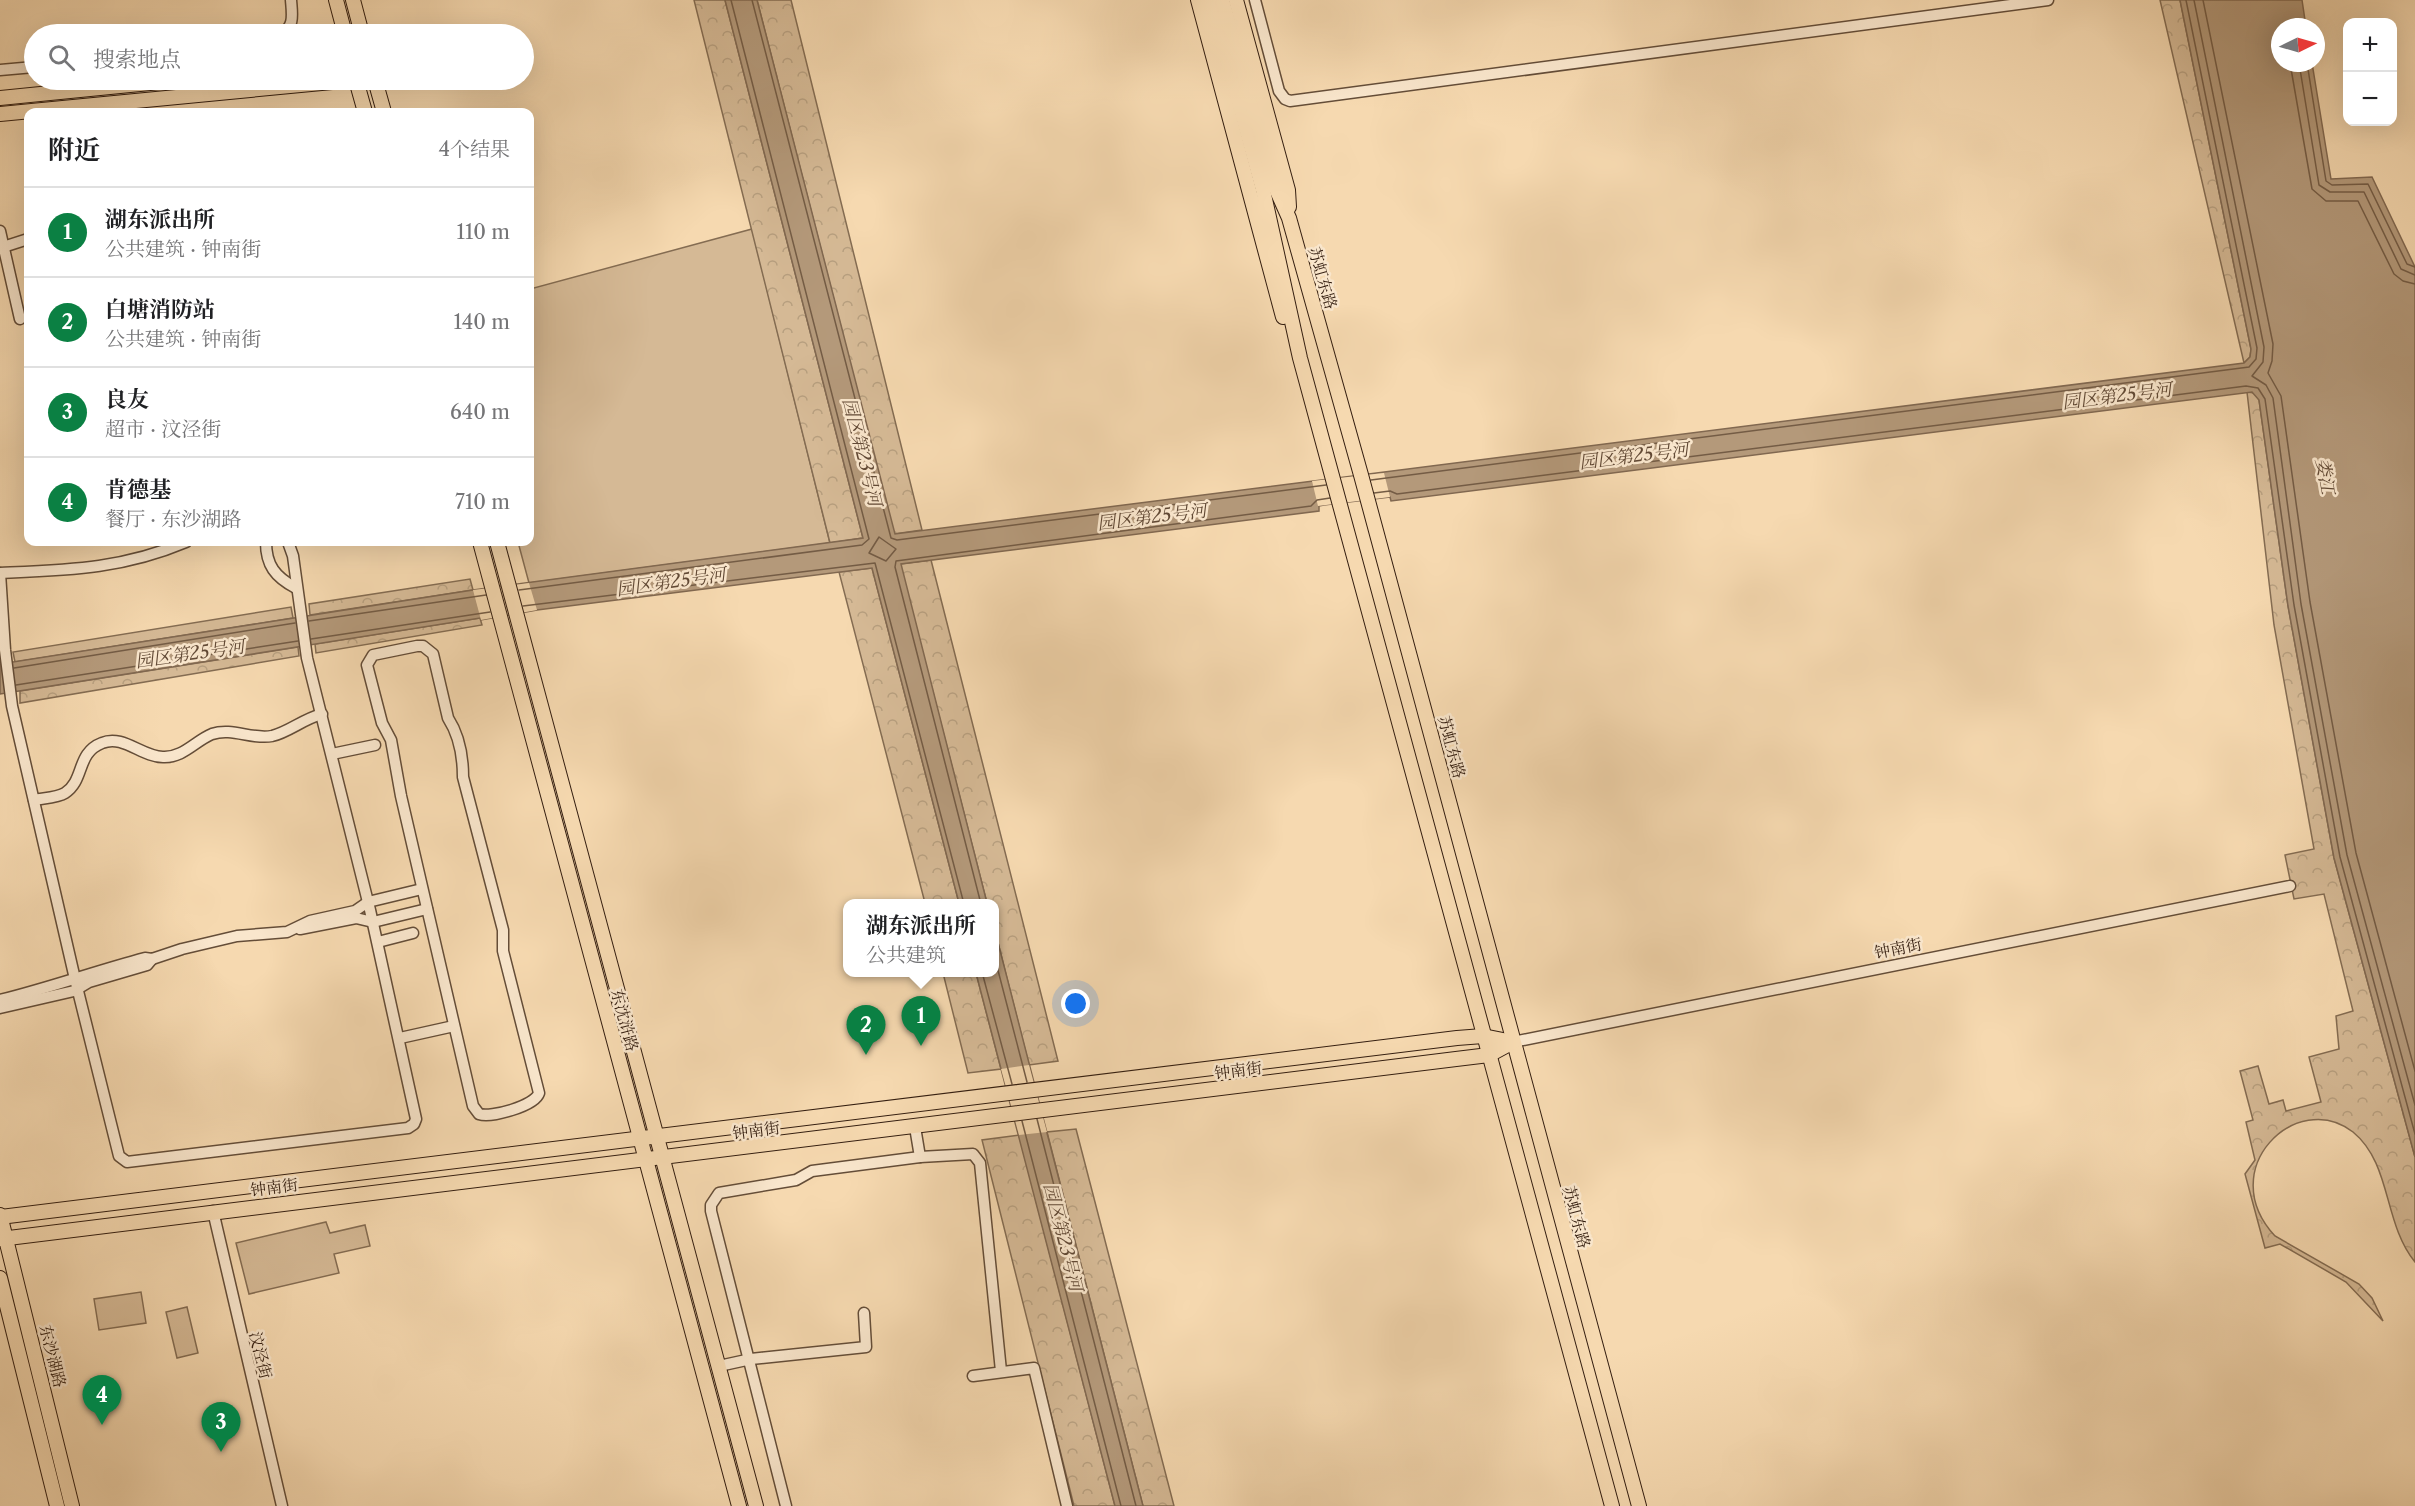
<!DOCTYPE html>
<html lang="zh">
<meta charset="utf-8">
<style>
:root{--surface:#fff;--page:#f6f6f6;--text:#202124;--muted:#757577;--line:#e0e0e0;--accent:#0b8043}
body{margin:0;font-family:"Libre Caslon Text","Noto Serif SC",serif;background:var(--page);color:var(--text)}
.controls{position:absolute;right:18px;top:18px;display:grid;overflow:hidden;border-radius:12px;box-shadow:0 6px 24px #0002}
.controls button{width:54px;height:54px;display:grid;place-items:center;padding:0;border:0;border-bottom:2px solid var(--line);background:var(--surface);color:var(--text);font:30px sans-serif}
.compass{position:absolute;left:2271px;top:18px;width:54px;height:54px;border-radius:50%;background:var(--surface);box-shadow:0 6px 24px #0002;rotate:85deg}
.you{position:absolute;left:1076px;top:1004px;width:21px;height:21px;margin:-15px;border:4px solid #fff;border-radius:50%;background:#1a73e8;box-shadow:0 0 0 9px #1a73e833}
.badge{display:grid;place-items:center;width:39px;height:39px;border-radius:50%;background:var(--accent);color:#fff;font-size:20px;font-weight:700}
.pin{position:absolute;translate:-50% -50px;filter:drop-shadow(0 2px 3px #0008)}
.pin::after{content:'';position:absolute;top:32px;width:21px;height:18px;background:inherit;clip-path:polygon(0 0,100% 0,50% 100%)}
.popup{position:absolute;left:843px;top:899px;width:156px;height:78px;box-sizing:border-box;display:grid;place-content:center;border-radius:12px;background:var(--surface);filter:drop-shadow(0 2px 4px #0005);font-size:20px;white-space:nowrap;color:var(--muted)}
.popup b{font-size:22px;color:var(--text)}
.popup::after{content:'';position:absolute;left:50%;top:100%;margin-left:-12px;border:12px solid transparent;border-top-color:var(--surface)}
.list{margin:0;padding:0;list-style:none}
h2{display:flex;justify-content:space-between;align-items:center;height:78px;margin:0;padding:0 24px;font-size:26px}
h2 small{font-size:20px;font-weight:400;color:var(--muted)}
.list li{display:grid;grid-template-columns:39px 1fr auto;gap:18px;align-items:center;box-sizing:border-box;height:90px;padding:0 24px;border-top:2px solid var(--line)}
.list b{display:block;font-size:22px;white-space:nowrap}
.list p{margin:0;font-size:20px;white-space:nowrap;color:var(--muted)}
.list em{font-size:20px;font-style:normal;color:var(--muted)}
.icon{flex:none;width:33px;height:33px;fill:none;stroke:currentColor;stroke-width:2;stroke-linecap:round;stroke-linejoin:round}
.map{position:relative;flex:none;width:2415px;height:1506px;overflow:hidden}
.search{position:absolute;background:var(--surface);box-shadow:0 6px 24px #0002;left:24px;top:24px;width:510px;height:66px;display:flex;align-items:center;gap:15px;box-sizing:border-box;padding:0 21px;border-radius:33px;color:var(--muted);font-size:22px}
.panel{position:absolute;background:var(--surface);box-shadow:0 6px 24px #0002;left:24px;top:108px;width:510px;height:438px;border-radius:12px}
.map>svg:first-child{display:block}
</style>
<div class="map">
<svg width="2415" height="1506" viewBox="0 0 2415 1506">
<defs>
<pattern id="forest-crowns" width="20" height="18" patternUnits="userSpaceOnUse" patternTransform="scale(1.5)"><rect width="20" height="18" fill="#d5b995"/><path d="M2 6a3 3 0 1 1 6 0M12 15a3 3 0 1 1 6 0" fill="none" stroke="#b79f7f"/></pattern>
</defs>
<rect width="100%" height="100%" fill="#f6d9b0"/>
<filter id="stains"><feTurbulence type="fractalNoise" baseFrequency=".00333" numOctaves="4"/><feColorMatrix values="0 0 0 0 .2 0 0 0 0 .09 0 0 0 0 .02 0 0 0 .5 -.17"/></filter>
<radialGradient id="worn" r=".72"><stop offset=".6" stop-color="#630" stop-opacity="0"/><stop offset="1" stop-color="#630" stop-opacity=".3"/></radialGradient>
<g fill="#d5b995" stroke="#846c52" stroke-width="1.5">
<path d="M752,229L830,543L529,583L518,542H530V289Z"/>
<path d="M291,607L293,618L15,662L13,652Z"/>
<path d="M326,1222L330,1233L365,1225L370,1246L334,1254L339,1273L249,1294L236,1243Z"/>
<path d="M141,1292L146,1323L99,1330L94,1299Z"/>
<path d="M187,1307L198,1353L177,1358L166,1312Z"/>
</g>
<g fill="url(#forest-crowns)" stroke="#846c52" stroke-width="1.5">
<path d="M694,0H725L863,538L830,543Z"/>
<path d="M757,0H791L922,530L894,534Z"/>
<path d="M2160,0H2180L2251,349L2250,357L2244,363Z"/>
<path d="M2247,392L2255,393L2259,400L2288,606L2334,858L2415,1157V1262C2383,1223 2392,1164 2353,1132C2297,1088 2213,1169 2275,1236L2359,1284L2372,1298L2383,1321L2346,1282L2280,1244L2265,1248L2245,1174L2255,1160L2246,1122L2253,1120L2240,1071L2258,1066L2269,1104L2283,1100L2286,1111L2321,1102L2309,1057L2339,1049L2336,1016L2353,1011L2324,894L2294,899L2285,855L2314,849L2274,625Z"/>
<path d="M931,560L1058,1061L1029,1065L995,931L994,904L987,903L900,564Z"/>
<path d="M872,568L959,903H925L839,572Z"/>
<path d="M470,579L473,590L310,615L309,604Z"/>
<path d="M480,618L482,625L316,653L315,644Z"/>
<path d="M298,647L299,656L20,703V691Z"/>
<path d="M943,973H976L1001,1069L968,1073Z"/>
<path d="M1076,1129L1174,1506H1143L1047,1132Z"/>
<path d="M1019,1135L1115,1506H1074L982,1140Z"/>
</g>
<g fill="#b4997a" stroke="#816850" stroke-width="1.5">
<path d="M725,0H757L895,534L2244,363L2250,357L2251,349L2180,0H2302L2306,27H2280V63H2312L2331,179L2372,177L2415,267V1157L2334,858L2288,606L2259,400L2252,392L1391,501L1390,497L1324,505L1319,506V511L901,564L987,903H959L872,568L537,610L481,620L480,618L0,694V664L473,590L863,538Z"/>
<path d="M995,931L1143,1506H1115L976,973L994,972Z"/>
</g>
<g fill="#f6d9b0">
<path d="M1384,473L1390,497L1318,506L1312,481Z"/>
<path d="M529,583L537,610L481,620L473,590Z"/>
<path d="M1029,1065L1047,1132L1019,1135L1001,1069Z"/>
</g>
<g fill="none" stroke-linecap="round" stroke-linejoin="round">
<g stroke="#745c45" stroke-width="1.5">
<path d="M752,0L891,538L897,540L1326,485"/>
<path d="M2194,0L2264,347L2263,362L2252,376L2266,385L2273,398L2301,604L2347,855L2415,1105"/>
<path d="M2203,0L2273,344L2272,361L2268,373L2281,396L2310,602L2356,853L2415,1071"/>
<path d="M2290,63L2312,189L2326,201H2358L2394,274L2403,281L2415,284"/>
<path d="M2299,63L2319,185L2330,192H2364L2401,269L2415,275"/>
<path d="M2307,63L2326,181L2332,185L2368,184L2407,264L2415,267"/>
<path d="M1371,480L2249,367L2256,359L2257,348L2186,0"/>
<path d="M1374,493L1390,491L1397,494L2246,386L2258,388L2265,399L2294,605L2340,857L2415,1134"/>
<path d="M879,537L896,549L886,561L869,553Z"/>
<path d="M519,590L862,545L869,539L731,0"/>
<path d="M523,606L875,563L964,904"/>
<path d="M309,621L486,595"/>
<path d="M311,639L490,612"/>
<path d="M14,668L295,623"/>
<path d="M16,685L298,641"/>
<path d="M981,904L895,567L896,561L1311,506L1317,500L1330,498"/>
<path d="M994,955L1027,1082"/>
<path d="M982,972L1012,1084"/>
<path d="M1037,1119L1136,1506"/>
<path d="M1022,1121L1121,1506"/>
</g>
<defs>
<g id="minor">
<path d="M1255,0L1279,91L1285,99L1290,101L2048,0"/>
<path d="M281,34C295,27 292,14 291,0"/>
<path d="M0,70L34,67"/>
<path d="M0,231L20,319"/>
<path d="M0,248L28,239"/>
<path d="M266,542C266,565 275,577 296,588"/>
<path d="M0,573L5,650L12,706L75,979L119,1156L127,1162L408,1128L414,1124L416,1119L370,910L307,658L293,556L288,542"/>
<path d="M0,573C68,570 122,569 186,542"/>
<path d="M417,646H423L433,654L448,718C459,735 463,757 463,777L503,930V951L539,1093C535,1106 491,1118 479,1114L473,1106L401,796L391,740L382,723L367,665L373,655Z"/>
<path d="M332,754L375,745"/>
<path d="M34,800C43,798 57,798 65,793C85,780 76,753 102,743C123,734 142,757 163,757C183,758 195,741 212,734C232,727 252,740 272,736C289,732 303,719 322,714"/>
<path d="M300,929L356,918L373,922L427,909"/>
<path d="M378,942L413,933"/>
<path d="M0,1000C49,988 96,971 145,958L152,959L182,949L237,936L287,932L310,921L355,911L368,902L422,889"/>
<path d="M0,1008L74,991L89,982L147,965L152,959"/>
<path d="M400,1038L454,1026"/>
<path d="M1513,1042L2290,886"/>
<path d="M915,1127L920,1157"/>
<path d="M213,1211L282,1506"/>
<path d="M719,1366L751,1359L866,1347L864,1313"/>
<path d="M973,1376L1034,1368L1067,1506"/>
<path d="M786,1506L711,1211V1205L719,1193L796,1180L812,1171L920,1157L973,1154L980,1163L1001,1371"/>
</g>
<g id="major">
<path d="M336,0L345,34"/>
<path d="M353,0L362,34"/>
<path d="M1198,0L1283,317"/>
<path d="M1211,0L1263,190L1300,358L1612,1506"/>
<path d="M1222,0L1277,191L1289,218L1361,475L1639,1506"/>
<path d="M1236,0L1288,190L1289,207"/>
<path d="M356,80L365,112"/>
<path d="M375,80L384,112"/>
<path d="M0,98L180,80"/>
<path d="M0,114L353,80"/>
<path d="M480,542L739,1506"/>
<path d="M497,542L756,1506"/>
<path d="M0,1215L72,1506"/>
<path d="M0,1217L1457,1038L1483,1036L1513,1042"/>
<path d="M0,1239L1456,1059L1489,1055L1513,1042"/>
<path d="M0,1278L57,1506"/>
</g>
</defs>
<use href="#minor" stroke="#644d38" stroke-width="13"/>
<use href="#major" stroke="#341e10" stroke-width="16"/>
<use href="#minor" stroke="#f9e6cc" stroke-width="10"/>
<use href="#major" stroke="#f6d9b0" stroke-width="14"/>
</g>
<g text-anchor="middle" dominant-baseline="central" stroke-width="5" stroke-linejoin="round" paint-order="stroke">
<g font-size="16" fill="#341e10" stroke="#f9e6cc">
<text transform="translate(1323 278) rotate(74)">苏虹东路</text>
<text transform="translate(1452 747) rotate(75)">苏虹东路</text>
<text transform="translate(1898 948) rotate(-11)">钟南街</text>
<text transform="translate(625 1020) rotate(75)">东沈浒路</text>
<text transform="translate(1238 1070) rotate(-7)">钟南街</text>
<text transform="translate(756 1130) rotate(-7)">钟南街</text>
<text transform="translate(274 1187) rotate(-7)">钟南街</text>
<text transform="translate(1577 1217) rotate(75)">苏虹东路</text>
<text transform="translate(261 1355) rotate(76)">汶泾街</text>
<text transform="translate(53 1356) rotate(76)">东沙湖路</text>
</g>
<g font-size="18" font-style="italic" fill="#614935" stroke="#f9e6cc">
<text transform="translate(2117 396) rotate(-7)">园区第25号河</text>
<text transform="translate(862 452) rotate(76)">园区第23号河</text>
<text transform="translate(1634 456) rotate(-7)">园区第25号河</text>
<text transform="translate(2325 476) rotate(80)">娄江</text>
<text transform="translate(1152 517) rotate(-7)">园区第25号河</text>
<text transform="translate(671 582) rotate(-8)">园区第25号河</text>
<text transform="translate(190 654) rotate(-8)">园区第25号河</text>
<text transform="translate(1063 1237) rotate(76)">园区第23号河</text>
</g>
</g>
<rect width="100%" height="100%" filter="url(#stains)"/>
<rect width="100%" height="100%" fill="url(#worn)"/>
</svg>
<div class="controls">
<button>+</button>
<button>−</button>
</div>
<svg class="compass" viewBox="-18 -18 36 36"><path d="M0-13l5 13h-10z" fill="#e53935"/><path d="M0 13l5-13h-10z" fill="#757577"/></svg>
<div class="you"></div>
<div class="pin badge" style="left:921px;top:1046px">1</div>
<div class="popup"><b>湖东派出所</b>公共建筑</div>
<div class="pin badge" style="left:866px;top:1055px">2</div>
<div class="pin badge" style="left:221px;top:1452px">3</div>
<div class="pin badge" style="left:102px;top:1425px">4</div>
<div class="search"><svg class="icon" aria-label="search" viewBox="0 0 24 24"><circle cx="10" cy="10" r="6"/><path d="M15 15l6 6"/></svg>搜索地点</div>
<section class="panel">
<h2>附近<small>4个结果</small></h2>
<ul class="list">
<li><span class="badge">1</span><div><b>湖东派出所</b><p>公共建筑 · 钟南街</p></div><em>110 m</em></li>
<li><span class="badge">2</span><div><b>白塘消防站</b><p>公共建筑 · 钟南街</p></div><em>140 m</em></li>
<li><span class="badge">3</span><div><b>良友</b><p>超市 · 汶泾街</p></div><em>640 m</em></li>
<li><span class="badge">4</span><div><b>肯德基</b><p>餐厅 · 东沙湖路</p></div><em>710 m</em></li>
</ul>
</section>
</div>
